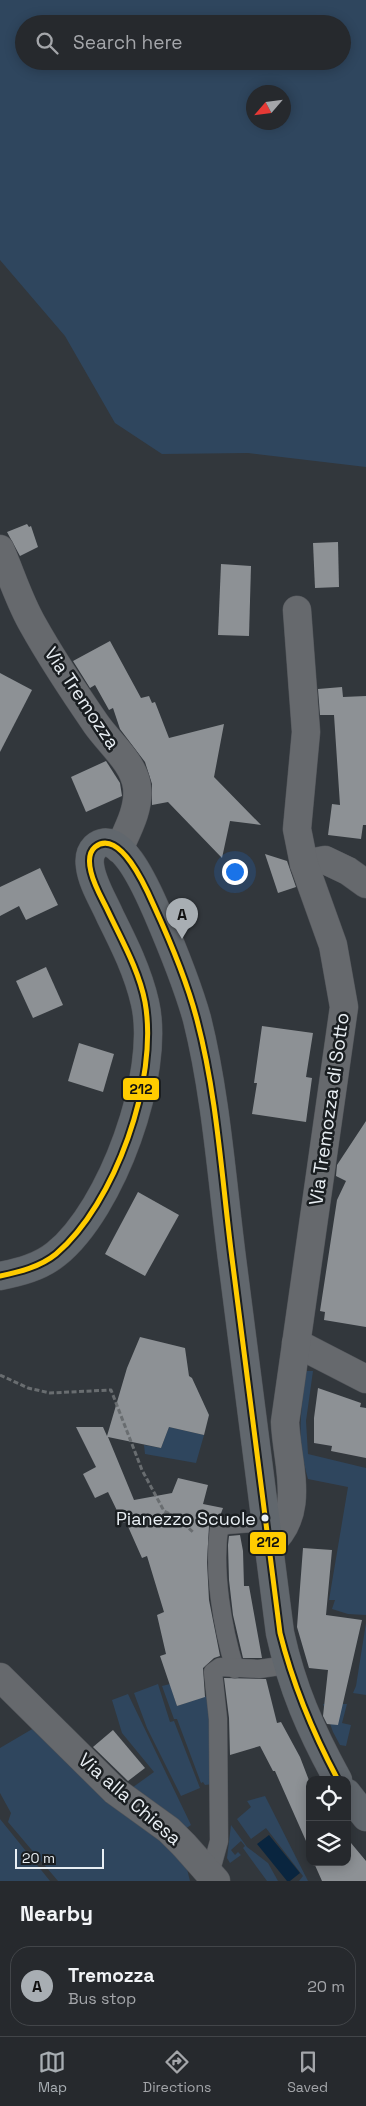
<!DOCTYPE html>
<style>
:root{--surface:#26292d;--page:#323539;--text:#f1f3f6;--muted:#a4a6aa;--line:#424549;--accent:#a8aeb3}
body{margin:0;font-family:"Space Grotesk",sans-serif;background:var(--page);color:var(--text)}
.controls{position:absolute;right:15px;bottom:15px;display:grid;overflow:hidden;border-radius:10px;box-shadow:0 2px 12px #0003}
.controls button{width:45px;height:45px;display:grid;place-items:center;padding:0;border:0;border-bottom:1px solid var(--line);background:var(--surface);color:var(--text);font:25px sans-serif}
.compass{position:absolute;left:246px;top:85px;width:45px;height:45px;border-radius:50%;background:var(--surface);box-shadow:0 2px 12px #0003;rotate:242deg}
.scale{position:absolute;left:15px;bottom:12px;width:89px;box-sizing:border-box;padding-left:5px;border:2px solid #e8eef3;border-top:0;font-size:14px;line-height:18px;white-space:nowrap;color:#e8eef3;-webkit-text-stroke:4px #1a1e21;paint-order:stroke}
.you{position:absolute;left:234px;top:871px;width:18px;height:18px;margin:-12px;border:4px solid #fff;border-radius:50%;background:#1a73e8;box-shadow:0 0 0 8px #1a73e833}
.badge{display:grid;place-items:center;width:32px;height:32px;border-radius:50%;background:var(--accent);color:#111;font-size:16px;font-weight:700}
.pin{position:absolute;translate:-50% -41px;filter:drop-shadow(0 1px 2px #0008)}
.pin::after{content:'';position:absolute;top:26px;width:18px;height:15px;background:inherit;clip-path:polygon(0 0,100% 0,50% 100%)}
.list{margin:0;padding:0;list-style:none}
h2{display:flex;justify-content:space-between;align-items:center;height:65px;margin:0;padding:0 20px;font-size:21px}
h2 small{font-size:16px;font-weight:400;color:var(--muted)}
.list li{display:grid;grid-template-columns:32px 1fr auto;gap:15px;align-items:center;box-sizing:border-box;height:80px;margin:0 10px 10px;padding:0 10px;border:1px solid var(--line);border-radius:20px}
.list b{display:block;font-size:19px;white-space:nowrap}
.list p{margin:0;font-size:16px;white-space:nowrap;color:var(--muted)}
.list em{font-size:16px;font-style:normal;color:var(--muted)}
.icon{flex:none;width:28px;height:28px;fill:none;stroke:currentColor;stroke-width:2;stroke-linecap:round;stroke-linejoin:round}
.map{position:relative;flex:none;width:366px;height:1881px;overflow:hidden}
.search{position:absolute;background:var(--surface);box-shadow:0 2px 12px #0003;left:15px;right:15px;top:15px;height:55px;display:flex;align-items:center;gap:12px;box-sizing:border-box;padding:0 18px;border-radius:28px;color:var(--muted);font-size:19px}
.sheet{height:155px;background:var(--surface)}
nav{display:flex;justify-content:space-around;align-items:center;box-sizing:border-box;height:70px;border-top:1px solid var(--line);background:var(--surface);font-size:14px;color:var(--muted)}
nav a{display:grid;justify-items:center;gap:2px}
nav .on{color:var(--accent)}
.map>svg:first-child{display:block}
</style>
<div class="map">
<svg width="366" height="1881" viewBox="0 0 366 1881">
<rect width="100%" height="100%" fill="#32373c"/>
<g fill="#2f465e" fill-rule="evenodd">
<path d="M0,0H366V467L248,453L162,454L115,423L65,336L0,260ZM24,24H342V61H24ZM254,92H284V122H254Z"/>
<path d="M306,1371H313L306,1421L308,1454L366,1468V1615L348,1614L332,1609L335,1600H329L348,1487L308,1479C296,1438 301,1413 306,1371Z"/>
<path d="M169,1427L204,1435L196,1463L145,1454L144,1445L161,1448Z"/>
<path d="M366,1623V1695L353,1693L356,1686Z"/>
<path d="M158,1684L170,1722L174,1721L200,1788L181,1796L147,1728L134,1693Z"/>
<path d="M170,1684L177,1706L207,1696L210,1705L213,1784L205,1785L203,1782L201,1783L177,1719H174L162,1686Z"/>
<path d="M128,1694L191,1825L185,1829L129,1790L154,1772L122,1733L112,1700Z"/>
<path d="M323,1704H347L342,1723L351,1725L346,1746L340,1745L333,1732Z"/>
<path d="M34,1728L175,1848L186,1865L190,1881H58L8,1822L11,1813L0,1793V1748Z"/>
<path d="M265,1796L308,1881H299L303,1876L266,1828L251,1839L237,1819L251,1807L247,1801Z"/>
<path d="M0,1819L50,1881H0Z"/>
<path d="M231,1825L247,1847L268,1863L278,1881H267L243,1848L245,1846L241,1841L231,1850L235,1855L238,1852L241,1855L230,1863L227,1858Z"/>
</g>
<path fill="#09253f" d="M269,1835L300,1873L290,1881H287L257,1844Z"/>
<g fill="#8d9195">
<path d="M27,524L29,527L31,526L38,547L20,556L7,532Z"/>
<path d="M338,542L339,587L315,588L313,543Z"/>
<path d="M221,564L251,566L249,636L218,635Z"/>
<path d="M110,641L141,698L149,696L152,703L155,702L169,738L224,724L214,777L261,825L230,821L222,858L168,802L152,805V784L145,762L120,729L113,708L109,710L95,685L90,688L73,661Z"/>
<path d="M0,673L32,690L0,752Z"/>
<path d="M342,687L343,697L366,696V825H363L361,839L328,835L332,804L340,805L334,715H320L318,689Z"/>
<path d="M106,761L120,783L122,796L86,812L71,777Z"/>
<path d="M265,854L287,861L296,887L278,893Z"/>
<path d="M40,868L58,905L26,920L19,906L0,916V887Z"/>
<path d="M46,967L63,1005L33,1018L16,981Z"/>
<path d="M262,1026L313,1033L306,1077L312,1078L306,1122L252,1114L257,1083H254Z"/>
<path d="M79,1043L114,1054L103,1092L68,1081Z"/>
<path d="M366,1121V1327L324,1320L325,1312L320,1311L337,1200L346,1181L336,1176L337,1165Z"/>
<path d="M138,1192L179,1215L145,1276L105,1254Z"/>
<path d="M140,1337L185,1348L189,1376L192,1378L209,1415L204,1435L169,1427L161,1448L108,1437L134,1500L172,1493L178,1478L208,1485L203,1504L223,1508L220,1516L211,1521L209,1526L207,1562L209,1600L220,1656L214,1658L203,1668L205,1697L177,1706L160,1656L166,1654L157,1615L164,1612L147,1556L142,1558L126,1522L123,1523L108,1492L95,1498L83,1474L96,1467L76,1427H103L107,1436L127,1368Z"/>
<path d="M318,1388L361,1403L360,1407L366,1408V1458L331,1451L332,1446L314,1443V1418Z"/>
<path d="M240,1535L243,1551L244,1586H249L262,1658H243L233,1615L229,1580L228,1545L229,1536Z"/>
<path d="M303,1548L332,1550L326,1615L362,1620L338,1725L327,1724L323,1716L328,1670L309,1668L297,1627Z"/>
<path d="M224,1678L266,1679L277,1723L281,1722L300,1757L310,1783V1850L275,1771H273L260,1746L230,1755L229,1718Z"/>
<path d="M113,1730L145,1768L128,1781L93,1747Z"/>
<path d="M351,1843L366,1861V1881H322L314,1863L347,1862V1845Z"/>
</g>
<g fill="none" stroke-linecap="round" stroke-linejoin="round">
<defs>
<g id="lane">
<path d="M235,1669C222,1627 213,1571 219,1528L227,1525L266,1522"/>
<path d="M210,1874L219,1841L218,1719L213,1672L220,1667L259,1669L287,1665"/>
</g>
<g id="street">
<path d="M0,549C11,574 19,601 33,625C52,659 74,692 96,724C110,744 134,763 137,787C140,808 127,831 119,849"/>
<path d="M304,864L325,860L348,871L366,884"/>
<path d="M296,1343L366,1379"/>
<path d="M269,1545C307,1512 287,1467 285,1422L344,1007L333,945L304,864L297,829L306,732L297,610"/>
<path d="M0,1677L115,1791L169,1830L184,1845L216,1881"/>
</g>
<g id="secondary">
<path d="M0,1276C20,1272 40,1267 56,1254C112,1209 161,1073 145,1003C138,972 124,944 110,916C103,900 92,883 90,866C89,859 90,852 95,847C121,824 150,897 157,912C172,947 187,983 197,1019C216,1095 222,1181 232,1259C248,1384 264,1508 280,1633C292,1688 311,1731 338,1780"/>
<path d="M347,1793L366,1817"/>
</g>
</defs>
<use href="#lane" stroke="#515459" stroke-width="19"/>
<use href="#street" stroke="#515459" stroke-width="29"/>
<use href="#secondary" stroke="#515459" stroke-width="29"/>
<path stroke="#696d70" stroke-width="3" stroke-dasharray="5 2.5" stroke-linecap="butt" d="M0,1375L28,1388L50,1393L111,1390L142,1470L164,1511L179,1519L194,1533"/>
<use href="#lane" stroke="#66696d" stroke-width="18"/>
<use href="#street" stroke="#66696d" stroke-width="28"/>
<use href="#secondary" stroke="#61676d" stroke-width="28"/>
<defs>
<path id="bus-1" d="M0,1276C19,1272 40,1267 56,1254C115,1204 159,1079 145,1002C139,970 121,939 107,909C101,897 94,885 91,872C89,864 88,853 95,847C120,827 147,890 154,906C171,943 187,981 197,1020C218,1100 222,1184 233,1266C249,1388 264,1511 280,1633C293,1685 313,1733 338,1780"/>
</defs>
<use href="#bus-1" stroke="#1a1e21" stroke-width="9"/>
<use href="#bus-1" stroke="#fc0" stroke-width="5"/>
</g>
<circle fill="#e8eef3" stroke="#1a1e21" stroke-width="2" cx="265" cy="1518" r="4.5"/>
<g text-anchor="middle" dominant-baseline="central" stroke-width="5" stroke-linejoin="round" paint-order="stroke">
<g font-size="18" fill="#e8eef3" stroke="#1a1e21" text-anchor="end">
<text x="256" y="1518">Pianezzo Scuole</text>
</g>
<g font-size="19" fill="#e8eef3" stroke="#1a1e21">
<text transform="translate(82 698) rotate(56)">Via Tremozza</text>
<text transform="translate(329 1109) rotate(-82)">Via Tremozza di Sotto</text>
<text transform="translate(130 1799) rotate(41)">Via alla Chiesa</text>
</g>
</g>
<g stroke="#1a1e21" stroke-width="2">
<rect x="122" y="1077" width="38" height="24" rx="5" fill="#fc0"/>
<rect x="249" y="1531" width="38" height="24" rx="5" fill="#fc0"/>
</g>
<g font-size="14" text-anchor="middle" font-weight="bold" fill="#111">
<text x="141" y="1094">212</text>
<text x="268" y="1547">212</text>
</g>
</svg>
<div class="controls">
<button><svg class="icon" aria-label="locate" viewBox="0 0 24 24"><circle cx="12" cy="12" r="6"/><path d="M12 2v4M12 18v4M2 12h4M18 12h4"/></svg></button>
<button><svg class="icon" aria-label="layers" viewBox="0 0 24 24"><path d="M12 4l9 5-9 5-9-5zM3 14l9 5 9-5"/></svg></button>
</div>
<svg class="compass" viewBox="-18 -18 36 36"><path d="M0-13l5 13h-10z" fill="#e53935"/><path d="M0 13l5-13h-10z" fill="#a4a6aa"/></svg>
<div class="scale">20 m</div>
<div class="you"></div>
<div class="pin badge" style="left:182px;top:939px">A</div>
<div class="search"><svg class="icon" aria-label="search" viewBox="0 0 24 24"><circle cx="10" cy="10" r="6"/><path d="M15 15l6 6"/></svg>Search here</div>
</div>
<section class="sheet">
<h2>Nearby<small></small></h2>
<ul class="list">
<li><span class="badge">A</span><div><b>Tremozza</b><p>Bus stop</p></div><em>20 m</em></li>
</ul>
</section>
<nav>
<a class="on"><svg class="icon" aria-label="map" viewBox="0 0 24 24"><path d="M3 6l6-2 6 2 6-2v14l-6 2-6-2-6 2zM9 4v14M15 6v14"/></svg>Map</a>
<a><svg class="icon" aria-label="directions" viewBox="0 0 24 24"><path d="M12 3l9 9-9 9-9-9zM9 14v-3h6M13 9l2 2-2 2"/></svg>Directions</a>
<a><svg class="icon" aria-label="saved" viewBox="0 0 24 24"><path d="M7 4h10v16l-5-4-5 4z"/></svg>Saved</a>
</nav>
